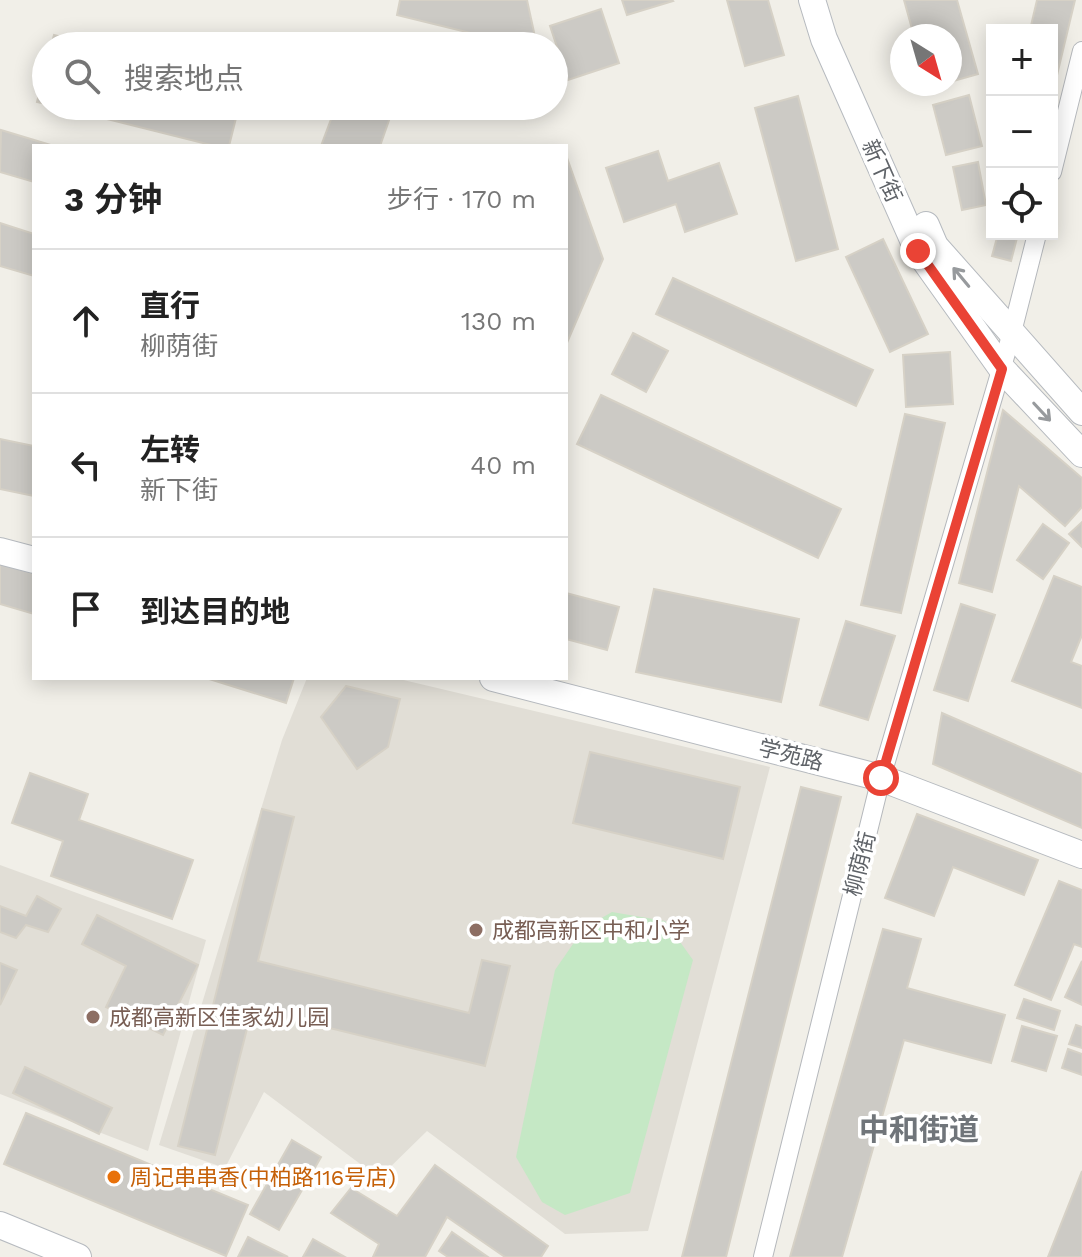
<!DOCTYPE html>
<html lang="zh">
<meta charset="utf-8">
<style>
:root{--surface:#fff;--page:#f6f6f6;--text:#222;--muted:#767676;--line:#e0e0e0}
body{margin:0;font-family:"Work Sans","Noto Sans SC",sans-serif;background:var(--page);color:var(--text)}
.controls{position:absolute;right:24px;top:24px;display:grid;overflow:hidden;border-radius:0px;box-shadow:0 4px 20px #0003}
.controls button{width:72px;height:72px;display:grid;place-items:center;padding:0;border:0;border-bottom:2px solid var(--line);background:var(--surface);color:var(--text);font:40px sans-serif}
.compass{position:absolute;left:890px;top:24px;width:72px;height:72px;border-radius:50%;background:var(--surface);box-shadow:0 4px 20px #0003;rotate:143deg}
.stop{position:absolute;width:24px;height:24px;margin:-18px;border:6px solid #ea4335;border-radius:50%;background:#fff}
.stop.end{background:#ea4335;border-color:#fff;box-shadow:0 2px 8px #0008}
.list{margin:0;padding:0;list-style:none}
h2{display:flex;justify-content:space-between;align-items:center;height:104px;margin:0;padding:0 32px;font-size:34px}
h2 small{font-size:26px;font-weight:400;color:var(--muted)}
.list li{display:grid;grid-template-columns:52px 1fr auto;gap:24px;align-items:center;box-sizing:border-box;height:144px;padding:0 32px;border-top:2px solid var(--line)}
.list b{display:block;font-size:30px;white-space:nowrap}
.list p{margin:0;font-size:26px;white-space:nowrap;color:var(--muted)}
.list em{font-size:26px;font-style:normal;color:var(--muted)}
.icon{flex:none;width:44px;height:44px;fill:none;stroke:currentColor;stroke-width:2;stroke-linecap:round;stroke-linejoin:round}
.map{position:relative;flex:none;width:1082px;height:1257px;overflow:hidden}
.search{position:absolute;background:var(--surface);box-shadow:0 4px 20px #0003;left:32px;top:32px;width:536px;height:88px;display:flex;align-items:center;gap:20px;box-sizing:border-box;padding:0 28px;border-radius:44px;color:var(--muted);font-size:30px}
.panel{position:absolute;background:var(--surface);box-shadow:0 4px 20px #0003;left:32px;top:144px;width:536px;height:536px;border-radius:0px}
.map>svg:first-child{display:block}
</style>
<div class="map">
<svg width="1082" height="1257" viewBox="0 0 1082 1257">
<rect width="100%" height="100%" fill="#f1efe8"/>
<g fill="#e1ded6">
<path d="M307,678H395L770,767L648,1231L565,1234L427,1131L379,1178L264,1092L225,1168L159,1145L282,740Z"/>
<path d="M0,865L206,940L148,1151L0,1094Z"/>
</g>
<path fill="#c5e8c5" d="M612,912L665,921L693,960L630,1193L565,1215L542,1202L516,1157L555,970L584,928Z"/>
<g fill="#cccac5" stroke="#d6d1c6" stroke-width="2">
<path d="M400,0H527L537,46H488L487,37L397,15Z"/>
<path d="M622,0H672L673,1L627,15Z"/>
<path d="M727,0H768L784,55L745,66Z"/>
<path d="M904,0H957L978,74L950,82V36H914Z"/>
<path d="M1037,0H1075L1052,96V30H1030Z"/>
<path d="M601,9L619,63L568,80L550,26Z"/>
<path d="M54,35L97,46H51Z"/>
<path d="M46,67V104L37,102Z"/>
<path d="M969,95L982,146L946,155L933,105Z"/>
<path d="M798,96L838,249L796,261L755,108Z"/>
<path d="M55,106H239L229,146H215Z"/>
<path d="M336,106H394L380,146H321Z"/>
<path d="M1,130L54,146H34V182L0,172Z"/>
<path d="M658,151L668,181L719,163L737,214L685,232L676,204L624,222L606,168Z"/>
<path d="M566,155L603,259L566,345Z"/>
<path d="M978,162L986,205L962,210L953,167Z"/>
<path d="M0,223L34,234V276L0,266Z"/>
<path d="M998,234H1018L1011,261L992,256Z"/>
<path d="M883,239L928,334L890,352L846,257Z"/>
<path d="M673,278L873,370L856,406L656,314Z"/>
<path d="M633,333L668,351L646,392L612,374Z"/>
<path d="M950,352L953,404L906,407L903,355Z"/>
<path d="M601,395L841,509L818,558L577,444Z"/>
<path d="M1003,410L1082,478V507L1065,526L1019,486L992,592L959,583Z"/>
<path d="M905,414L945,423L901,613L861,605Z"/>
<path d="M0,439L34,446V496L0,489Z"/>
<path d="M1082,522V547L1069,534Z"/>
<path d="M1043,524L1069,543L1043,579L1017,560Z"/>
<path d="M0,563L34,574V614L0,604Z"/>
<path d="M1054,576L1082,587V635L1071,662L1082,666V708L1012,681Z"/>
<path d="M654,589L799,619L781,702L636,672Z"/>
<path d="M566,593L619,607L607,650L566,639Z"/>
<path d="M961,604L995,615L968,701L934,690Z"/>
<path d="M846,621L895,636L868,720L820,705Z"/>
<path d="M206,678H294L286,703Z"/>
<path d="M346,686L400,699L388,747L357,769L321,717Z"/>
<path d="M942,713L1082,774V828L933,764Z"/>
<path d="M590,752L740,787L723,859L573,823Z"/>
<path d="M30,773L88,794L79,820L193,860L172,919L51,876L63,841L12,823Z"/>
<path d="M801,787L841,797L726,1257H682Z"/>
<path d="M262,809L294,817L258,961L469,1013L482,960L510,966L485,1066L252,1009L215,1155L178,1146Z"/>
<path d="M917,814L1038,860L1024,895L953,867L934,916L885,898Z"/>
<path d="M1059,881L1082,890V947L1074,944L1051,1000L1015,985Z"/>
<path d="M37,896L61,909L48,932L26,925L16,938L0,932V906L26,916Z"/>
<path d="M97,915L198,965L163,1035L106,1007L126,966L82,944Z"/>
<path d="M883,929L921,939L907,988L1005,1015L991,1063L904,1040L842,1257H790Z"/>
<path d="M1082,961V1005L1065,997Z"/>
<path d="M0,963L17,970L0,1005Z"/>
<path d="M1024,999L1060,1011L1054,1030L1017,1018Z"/>
<path d="M1076,1025L1082,1027V1048L1069,1044Z"/>
<path d="M1022,1026L1057,1036L1046,1071L1012,1061Z"/>
<path d="M1068,1049L1082,1054V1075L1062,1068Z"/>
<path d="M25,1067L112,1108L99,1134L13,1093Z"/>
<path d="M26,1113L248,1205L226,1256L4,1164Z"/>
<path d="M292,1140L321,1157L279,1230L250,1214Z"/>
<path d="M435,1165L548,1246L541,1257H505L447,1217L425,1257H373L379,1244L331,1213L351,1188L397,1216Z"/>
<path d="M1082,1171V1257H1048Z"/>
<path d="M452,1232L488,1257H448L439,1251Z"/>
<path d="M248,1237L288,1257H238Z"/>
<path d="M313,1239L345,1257H303Z"/>
</g>
<g fill="none" stroke-linecap="round" stroke-linejoin="round">
<defs>
<g id="street">
<path d="M1052,172L1082,51"/>
<path d="M763,1257L881,778L1011,336L1037,234"/>
</g>
<g id="secondary">
<path d="M812,0L824,39L918,251L1002,369L1082,454"/>
<path d="M926,225L935,246L1082,412"/>
<path d="M0,551L34,560"/>
<path d="M493,678L881,778L1082,855"/>
<path d="M0,1225L78,1257"/>
</g>
</defs>
<use href="#street" stroke="#b5b8bc" stroke-width="20"/>
<use href="#secondary" stroke="#b6babf" stroke-width="28"/>
<use href="#street" stroke="#fff" stroke-width="18"/>
<use href="#secondary" stroke="#fff" stroke-width="26"/>
</g>
<defs><path id="oneway-shaft" d="M-6 0H5M1.5-3L5.5 0L1.5 3" fill="none" stroke-width="1.6" stroke-linecap="round" stroke-linejoin="round" transform="scale(2)"/></defs>
<g stroke="#979a9d">
<use href="#oneway-shaft" transform="translate(961 277) rotate(-130)"/>
<use href="#oneway-shaft" transform="translate(1042 412) rotate(47)"/>
</g>
<g fill="none" stroke-linecap="round" stroke-linejoin="round">
<path stroke="#ea4335" stroke-width="10" d="M881,778L1002,369L918,251"/>
</g>
<g fill="#8d6e63" stroke="#fff" stroke-width="3">
<circle cx="476" cy="930" r="8"/>
<circle cx="93" cy="1017" r="8"/>
</g>
<circle fill="#e8710a" stroke="#fff" stroke-width="3" cx="114" cy="1177" r="8"/>
<g text-anchor="middle" dominant-baseline="central" stroke-width="7" stroke-linejoin="round" paint-order="stroke">
<g font-size="22" fill="#5f6368" stroke="#fff">
<text transform="translate(882 171) rotate(66)">新下街</text>
<text transform="translate(791 755) rotate(14)">学苑路</text>
<text transform="translate(860 864) rotate(-76)">柳荫街</text>
</g>
<g font-size="22" fill="#785e54" stroke="#fff" text-anchor="start">
<text x="492" y="930">成都高新区中和小学</text>
<text x="109" y="1017">成都高新区佳家幼儿园</text>
</g>
<g font-size="22" fill="#c56008" stroke="#fff" text-anchor="start">
<text x="130" y="1177">周记串串香(中柏路116号店)</text>
</g>
<g font-size="30" font-weight="bold" fill="#70757a" stroke="#fff">
<text x="919" y="1129">中和街道</text>
</g>
</g>
</svg>
<div class="controls">
<button>+</button>
<button>−</button>
<button><svg class="icon" aria-label="locate" viewBox="0 0 24 24"><circle cx="12" cy="12" r="6"/><path d="M12 2v4M12 18v4M2 12h4M18 12h4"/></svg></button>
</div>
<svg class="compass" viewBox="-18 -18 36 36"><path d="M0-13l5 13h-10z" fill="#e53935"/><path d="M0 13l5-13h-10z" fill="#767676"/></svg>
<div class="stop" style="left:881px;top:778px"></div>
<div class="stop end" style="left:918px;top:251px"></div>
<div class="search"><svg class="icon" aria-label="search" viewBox="0 0 24 24"><circle cx="10" cy="10" r="6"/><path d="M15 15l6 6"/></svg>搜索地点</div>
<section class="panel">
<h2>3 分钟<small>步行 · 170 m</small></h2>
<ul class="list">
<li><svg class="icon" aria-label="ahead" viewBox="0 0 24 24"><path d="M12 20V5M6 11l6-6 6 6"/></svg><div><b>直行</b><p>柳荫街</p></div><em>130 m</em></li>
<li><svg class="icon" aria-label="left" viewBox="0 0 24 24"><path d="M17 20v-9H6M10 6l-5 5 5 5"/></svg><div><b>左转</b><p>新下街</p></div><em>40 m</em></li>
<li><svg class="icon" aria-label="arrive" viewBox="0 0 24 24"><path d="M6 21V4h12l-3 4 3 4H6"/></svg><div><b>到达目的地</b></div></li>
</ul>
</section>
</div>
